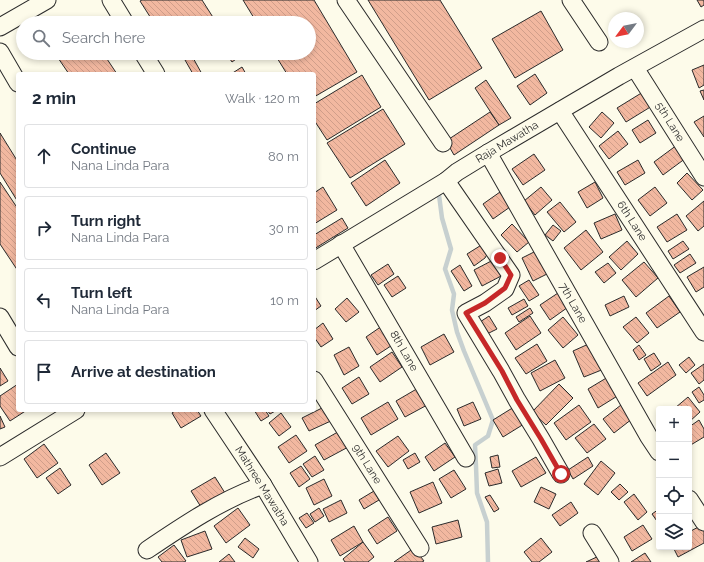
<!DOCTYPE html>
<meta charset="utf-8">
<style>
:root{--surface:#fff;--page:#f6f6f7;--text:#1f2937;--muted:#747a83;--line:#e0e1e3}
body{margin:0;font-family:Raleway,sans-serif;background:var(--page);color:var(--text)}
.controls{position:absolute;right:12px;bottom:12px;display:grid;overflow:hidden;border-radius:4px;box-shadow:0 2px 6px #0003}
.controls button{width:36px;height:36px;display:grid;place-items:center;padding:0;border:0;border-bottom:1px solid var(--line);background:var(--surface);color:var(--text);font:20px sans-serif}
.compass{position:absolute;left:608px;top:12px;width:36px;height:36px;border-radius:50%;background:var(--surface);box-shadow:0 2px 6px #0003;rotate:238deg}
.stop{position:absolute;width:12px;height:12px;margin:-9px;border:3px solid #c62828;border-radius:50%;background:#fff}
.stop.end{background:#c62828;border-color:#fff;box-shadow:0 1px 4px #0008}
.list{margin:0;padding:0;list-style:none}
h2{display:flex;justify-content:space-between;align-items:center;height:52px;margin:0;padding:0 16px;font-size:17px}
h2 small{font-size:13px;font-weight:400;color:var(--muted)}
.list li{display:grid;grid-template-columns:26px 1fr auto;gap:12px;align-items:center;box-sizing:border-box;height:64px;margin:0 8px 8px;padding:0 8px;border:1px solid var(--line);border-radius:4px}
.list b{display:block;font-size:15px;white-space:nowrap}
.list p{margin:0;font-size:13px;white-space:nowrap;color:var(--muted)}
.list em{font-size:13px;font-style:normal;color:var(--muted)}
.icon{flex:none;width:22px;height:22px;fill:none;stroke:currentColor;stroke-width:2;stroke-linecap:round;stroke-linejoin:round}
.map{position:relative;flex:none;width:704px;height:562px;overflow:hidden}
.search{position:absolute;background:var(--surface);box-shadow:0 2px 6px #0003;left:16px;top:16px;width:300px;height:44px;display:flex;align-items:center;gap:10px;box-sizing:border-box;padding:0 14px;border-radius:22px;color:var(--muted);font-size:15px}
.panel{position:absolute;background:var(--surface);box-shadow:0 2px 6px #0003;left:16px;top:72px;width:300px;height:340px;border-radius:4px}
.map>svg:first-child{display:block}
</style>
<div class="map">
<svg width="704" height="562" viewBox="0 0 704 562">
<defs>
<pattern id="building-back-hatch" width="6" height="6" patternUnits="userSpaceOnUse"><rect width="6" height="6" fill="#f2b8a0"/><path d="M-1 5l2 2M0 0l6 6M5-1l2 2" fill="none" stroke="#d09e8a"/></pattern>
</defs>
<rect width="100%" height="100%" fill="#fdfbea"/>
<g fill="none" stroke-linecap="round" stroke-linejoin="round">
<path stroke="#c7d0d0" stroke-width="4.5" d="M439,195L442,218L451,249L445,269L454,294L452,310L457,332L464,351L493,420L488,436L475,445L476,466L477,493L487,522L488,562"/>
</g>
<g fill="url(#building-back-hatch)" stroke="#2b2b2b">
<path d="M142,0H202L216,22L215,23H154L140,1Z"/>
<path d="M243,0H314L357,72L314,97V74H287L274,53H309V23H257Z"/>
<path d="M368,0H440L482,68L429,100Z"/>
<path d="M697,0H704V5L701,7Z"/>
<path d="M541,11L563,50L515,78L492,39Z"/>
<path d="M58,53H103L117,74H69L56,55Z"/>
<path d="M181,53H192L184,58Z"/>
<path d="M226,53H242L243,54L232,62Z"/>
<path d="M192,56L202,74H193L185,60Z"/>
<path d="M704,65V85L699,88L692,70Z"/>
<path d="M242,67L246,74H231Z"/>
<path d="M535,74L547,93L530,105L517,86Z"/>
<path d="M362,75L381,107L327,140L314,120V104Z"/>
<path d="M486,80L511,118L499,125L475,88Z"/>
<path d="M704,90V100L700,91Z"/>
<path d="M643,92L652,106L626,122L617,108Z"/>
<path d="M383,109L405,144L350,178L327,143Z"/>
<path d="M490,112L499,125L454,155L446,141Z"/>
<path d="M602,112L614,123L601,138L589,127Z"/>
<path d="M704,116V137L694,122Z"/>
<path d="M648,120L656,133L640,143L632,130Z"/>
<path d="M618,131L628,144L609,159L599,146Z"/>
<path d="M0,133L18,162V202L0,173Z"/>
<path d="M677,145L686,158L663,175L654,162Z"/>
<path d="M534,154L545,170L523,185L512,169Z"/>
<path d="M385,160L400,183L366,206L351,183Z"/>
<path d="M638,160L645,173L625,185L617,172Z"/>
<path d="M687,173L703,190L692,200L677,183Z"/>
<path d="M0,182L18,209V271L0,244Z"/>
<path d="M595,182L603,198L587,208L578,192Z"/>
<path d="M323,187L337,210L314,224V193Z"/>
<path d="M541,187L552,200L535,215L524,201Z"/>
<path d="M655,187L667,203L650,216L638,200Z"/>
<path d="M500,192L510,207L493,219L483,204Z"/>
<path d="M704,201V226L698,231L686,216Z"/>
<path d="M560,202L576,222L564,232L547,212Z"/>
<path d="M615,214L622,230L601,239L594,223Z"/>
<path d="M677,214L687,230L667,242L657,227Z"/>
<path d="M342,218L348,228L314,249V235Z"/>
<path d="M512,224L529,242L517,252L501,235Z"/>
<path d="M553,225L561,231L553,241L545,235Z"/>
<path d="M586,230L603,252L581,270L564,248Z"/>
<path d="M627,241L638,254L621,270L609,257Z"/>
<path d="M683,241L689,249L673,259L668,251Z"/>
<path d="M483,244L489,251L485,258L474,266L467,254Z"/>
<path d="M540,249L551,272L533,281L522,258Z"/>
<path d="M690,254L696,263L680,273L674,265Z"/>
<path d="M497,258L505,274L482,286L474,270Z"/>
<path d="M644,262L658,278L636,297L622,280Z"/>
<path d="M608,263L616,273L604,283L595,272Z"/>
<path d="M388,264L394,274L378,285L371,275Z"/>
<path d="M460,265L472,286L464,291L451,271Z"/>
<path d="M704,267V287L696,292L687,277Z"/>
<path d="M398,276L406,288L392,297L384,285Z"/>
<path d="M529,280L539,295L529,301L519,286Z"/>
<path d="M561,291L571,305L550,320L540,305Z"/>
<path d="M314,295L321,306L314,311Z"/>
<path d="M624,296L629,307L610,316L605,305Z"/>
<path d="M669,296L680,312L657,328L646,313Z"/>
<path d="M347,298L359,312L346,322L335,309Z"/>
<path d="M524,299L528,306L512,315L508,308Z"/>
<path d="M530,308L533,313L519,322L516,317Z"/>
<path d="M489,316L497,329L487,334L480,322Z"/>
<path d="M530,316L541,333L516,350L505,333Z"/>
<path d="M563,317L578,335L563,348L548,330Z"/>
<path d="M636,317L649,333L637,343L623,327Z"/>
<path d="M323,323L333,339L321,347L314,337V330Z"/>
<path d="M382,326L394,344L377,355L366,337Z"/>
<path d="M444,334L454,352L430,365L421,347Z"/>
<path d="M593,342L604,369L584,377L573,351Z"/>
<path d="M537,344L547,361L526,374L515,358Z"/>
<path d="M639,345L646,355L639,360L633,350Z"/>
<path d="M349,347L359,366L344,375L334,355Z"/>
<path d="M392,352L402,367L380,382L370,367Z"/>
<path d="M654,353L661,364L651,371L644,359Z"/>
<path d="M689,357L695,365L686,373L679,365Z"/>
<path d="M555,360L565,378L540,391L531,373Z"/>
<path d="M668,362L676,375L647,396L638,383Z"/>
<path d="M704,364V380L699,384L691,373Z"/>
<path d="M0,368L8,381L0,386Z"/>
<path d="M359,377L369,394L352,404L342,388Z"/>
<path d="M608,377L619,395L598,408L588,389Z"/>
<path d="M18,384V410H27L10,421L0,406V396Z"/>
<path d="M559,384L573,398L546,425L532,412Z"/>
<path d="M420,387L429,404L405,417L396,401Z"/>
<path d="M699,387L704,395V400L699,403L692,392Z"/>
<path d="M688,397L700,412L689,422V409L675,408Z"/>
<path d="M388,402L398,419L371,435L361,418Z"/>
<path d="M473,402L481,419L464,426L457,409Z"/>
<path d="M579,405L591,422L566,440L554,423Z"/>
<path d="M621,405L632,419L614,433L603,419Z"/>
<path d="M326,406L333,420L309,431L302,418Z"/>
<path d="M514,407L524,424L503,437L493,420Z"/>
<path d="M176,410H197L201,416L181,428L172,413Z"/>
<path d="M254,410H265L269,416L261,421Z"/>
<path d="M267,410H277L270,414Z"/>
<path d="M281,413L291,427L279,436L269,423Z"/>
<path d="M0,416L5,427L0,429Z"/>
<path d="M699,420L704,429V437L689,446V427Z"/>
<path d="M594,424L606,439L587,453L575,438Z"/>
<path d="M343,429L352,445L324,460L315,445Z"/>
<path d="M296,435L307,451L289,463L278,447Z"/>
<path d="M398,436L409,451L388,467L376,451Z"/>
<path d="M445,443L455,457L434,471L425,457Z"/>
<path d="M44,444L58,463L37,478L24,459Z"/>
<path d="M106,453L120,473L102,485L89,465Z"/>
<path d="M415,453L420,462L408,469L403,460Z"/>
<path d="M498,455L500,467L492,468L490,457Z"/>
<path d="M315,456L324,470L312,477L303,464Z"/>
<path d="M536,457L546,473L521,487L512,471Z"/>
<path d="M588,457L593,466L573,479L568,470Z"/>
<path d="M601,461L615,473L598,495L584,484Z"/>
<path d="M301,466L310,479L299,487L290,473Z"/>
<path d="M60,468L71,485L58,494L46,478Z"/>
<path d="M498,469L502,483L489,486L485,473Z"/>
<path d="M454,470L466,489L451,498L439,479Z"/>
<path d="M215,477L225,493L201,507L191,491Z"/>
<path d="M324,479L332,496L314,505L306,488Z"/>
<path d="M433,482L442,503L419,513L410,492Z"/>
<path d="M620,484L628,492L619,500L611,492Z"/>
<path d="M541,487L556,494L549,509L534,502Z"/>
<path d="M374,491L379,500L364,509L359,500Z"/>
<path d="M634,494L647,512L638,520L624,502Z"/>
<path d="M490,495L499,509L494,512L485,497Z"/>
<path d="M341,500L347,513L329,522L323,509Z"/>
<path d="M571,502L578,513L560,526L552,515Z"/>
<path d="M238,508L250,525L226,543L214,526Z"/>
<path d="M319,508L324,516L315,522L310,514Z"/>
<path d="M659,509V524L652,514Z"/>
<path d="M307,513L314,523L306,528L299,518Z"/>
<path d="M388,517L397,531L377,544L368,530Z"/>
<path d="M458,520L462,537L436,544L432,527Z"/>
<path d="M643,525L652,539L632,551L624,537Z"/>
<path d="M702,525L704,528V543L678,557L673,547H689V532Z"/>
<path d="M354,526L363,542L340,556L331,540Z"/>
<path d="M205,531L212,549L187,557L181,540Z"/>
<path d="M245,538L259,549L253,558L238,547Z"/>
<path d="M541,538L552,552L539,562H532L524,552Z"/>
<path d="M363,542L374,557L368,562H345L343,559Z"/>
<path d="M174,545L186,561L184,562H162L158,557Z"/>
<path d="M414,548L424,561L422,562H394Z"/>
<path d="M645,553L651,562H631Z"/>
<path d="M229,554L235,562H219Z"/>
<path d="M601,555L604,562H586Z"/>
</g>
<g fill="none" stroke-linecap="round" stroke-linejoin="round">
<defs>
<g id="minor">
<path d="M111,0L125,23"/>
<path d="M346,0L443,143"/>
<path d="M571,0L599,42"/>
<path d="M0,27L47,0"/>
<path d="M0,52L18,83"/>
<path d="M143,53L156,74"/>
<path d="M635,68L704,177"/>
<path d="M560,111L704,332"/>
<path d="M488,153L649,437L659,452"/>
<path d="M446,181L511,275L505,289L485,303L466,313L501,371L517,400L541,439L561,474"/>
<path d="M341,244L466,458"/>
<path d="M314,261L446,181L457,172L488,153L619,76L704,29"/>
<path d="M0,317L18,347"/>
<path d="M314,380L420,548"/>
<path d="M213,410L263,485L309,562"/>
<path d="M0,457L76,410"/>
<path d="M689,499L704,522"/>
<path d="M592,533L610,562"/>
<path d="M147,550C184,525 221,500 263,485"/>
</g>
</defs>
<use href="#minor" stroke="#2b2b2b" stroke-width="19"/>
<use href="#minor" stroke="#fdfbea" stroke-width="17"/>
</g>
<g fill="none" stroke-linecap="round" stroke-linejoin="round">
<path stroke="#c62828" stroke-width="5" d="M500,258L511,275L505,288L485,303L466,313L502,371L517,400L541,439L561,474"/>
</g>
<g text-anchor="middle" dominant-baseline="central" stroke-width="3" stroke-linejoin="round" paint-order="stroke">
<g font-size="11" fill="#2b2b2b" stroke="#fdfbea">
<text transform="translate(670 122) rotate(58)">5th Lane</text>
<text transform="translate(507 142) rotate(-31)">Raja Mawatha</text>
<text transform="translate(632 221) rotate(57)">6th Lane</text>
<text transform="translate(573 303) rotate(60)">7th Lane</text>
<text transform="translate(404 351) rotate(60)">8th Lane</text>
<text transform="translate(367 464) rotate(58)">9th Lane</text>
<text transform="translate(262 486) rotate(58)">Mathree Mawatha</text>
</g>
</g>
</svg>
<div class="controls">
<button>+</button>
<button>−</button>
<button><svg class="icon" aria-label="locate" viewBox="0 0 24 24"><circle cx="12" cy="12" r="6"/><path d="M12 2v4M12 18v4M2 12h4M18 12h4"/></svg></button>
<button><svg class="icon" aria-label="layers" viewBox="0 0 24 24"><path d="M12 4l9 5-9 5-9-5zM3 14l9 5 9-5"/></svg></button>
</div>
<svg class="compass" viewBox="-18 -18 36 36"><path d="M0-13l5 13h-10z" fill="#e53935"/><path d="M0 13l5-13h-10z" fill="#747a83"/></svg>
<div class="stop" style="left:561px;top:474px"></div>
<div class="stop end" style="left:500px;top:258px"></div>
<div class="search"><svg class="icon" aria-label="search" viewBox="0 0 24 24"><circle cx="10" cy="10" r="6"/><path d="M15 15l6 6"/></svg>Search here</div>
<section class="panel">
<h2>2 min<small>Walk · 120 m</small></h2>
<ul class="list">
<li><svg class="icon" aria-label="ahead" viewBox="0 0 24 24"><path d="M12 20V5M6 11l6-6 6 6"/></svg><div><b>Continue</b><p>Nana Linda Para</p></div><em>80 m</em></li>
<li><svg class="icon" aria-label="right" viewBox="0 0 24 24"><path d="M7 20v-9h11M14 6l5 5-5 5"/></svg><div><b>Turn right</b><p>Nana Linda Para</p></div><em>30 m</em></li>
<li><svg class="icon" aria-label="left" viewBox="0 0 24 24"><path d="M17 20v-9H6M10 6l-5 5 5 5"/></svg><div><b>Turn left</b><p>Nana Linda Para</p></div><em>10 m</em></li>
<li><svg class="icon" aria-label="arrive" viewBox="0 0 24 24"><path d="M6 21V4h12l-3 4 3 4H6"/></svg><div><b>Arrive at destination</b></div></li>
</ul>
</section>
</div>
